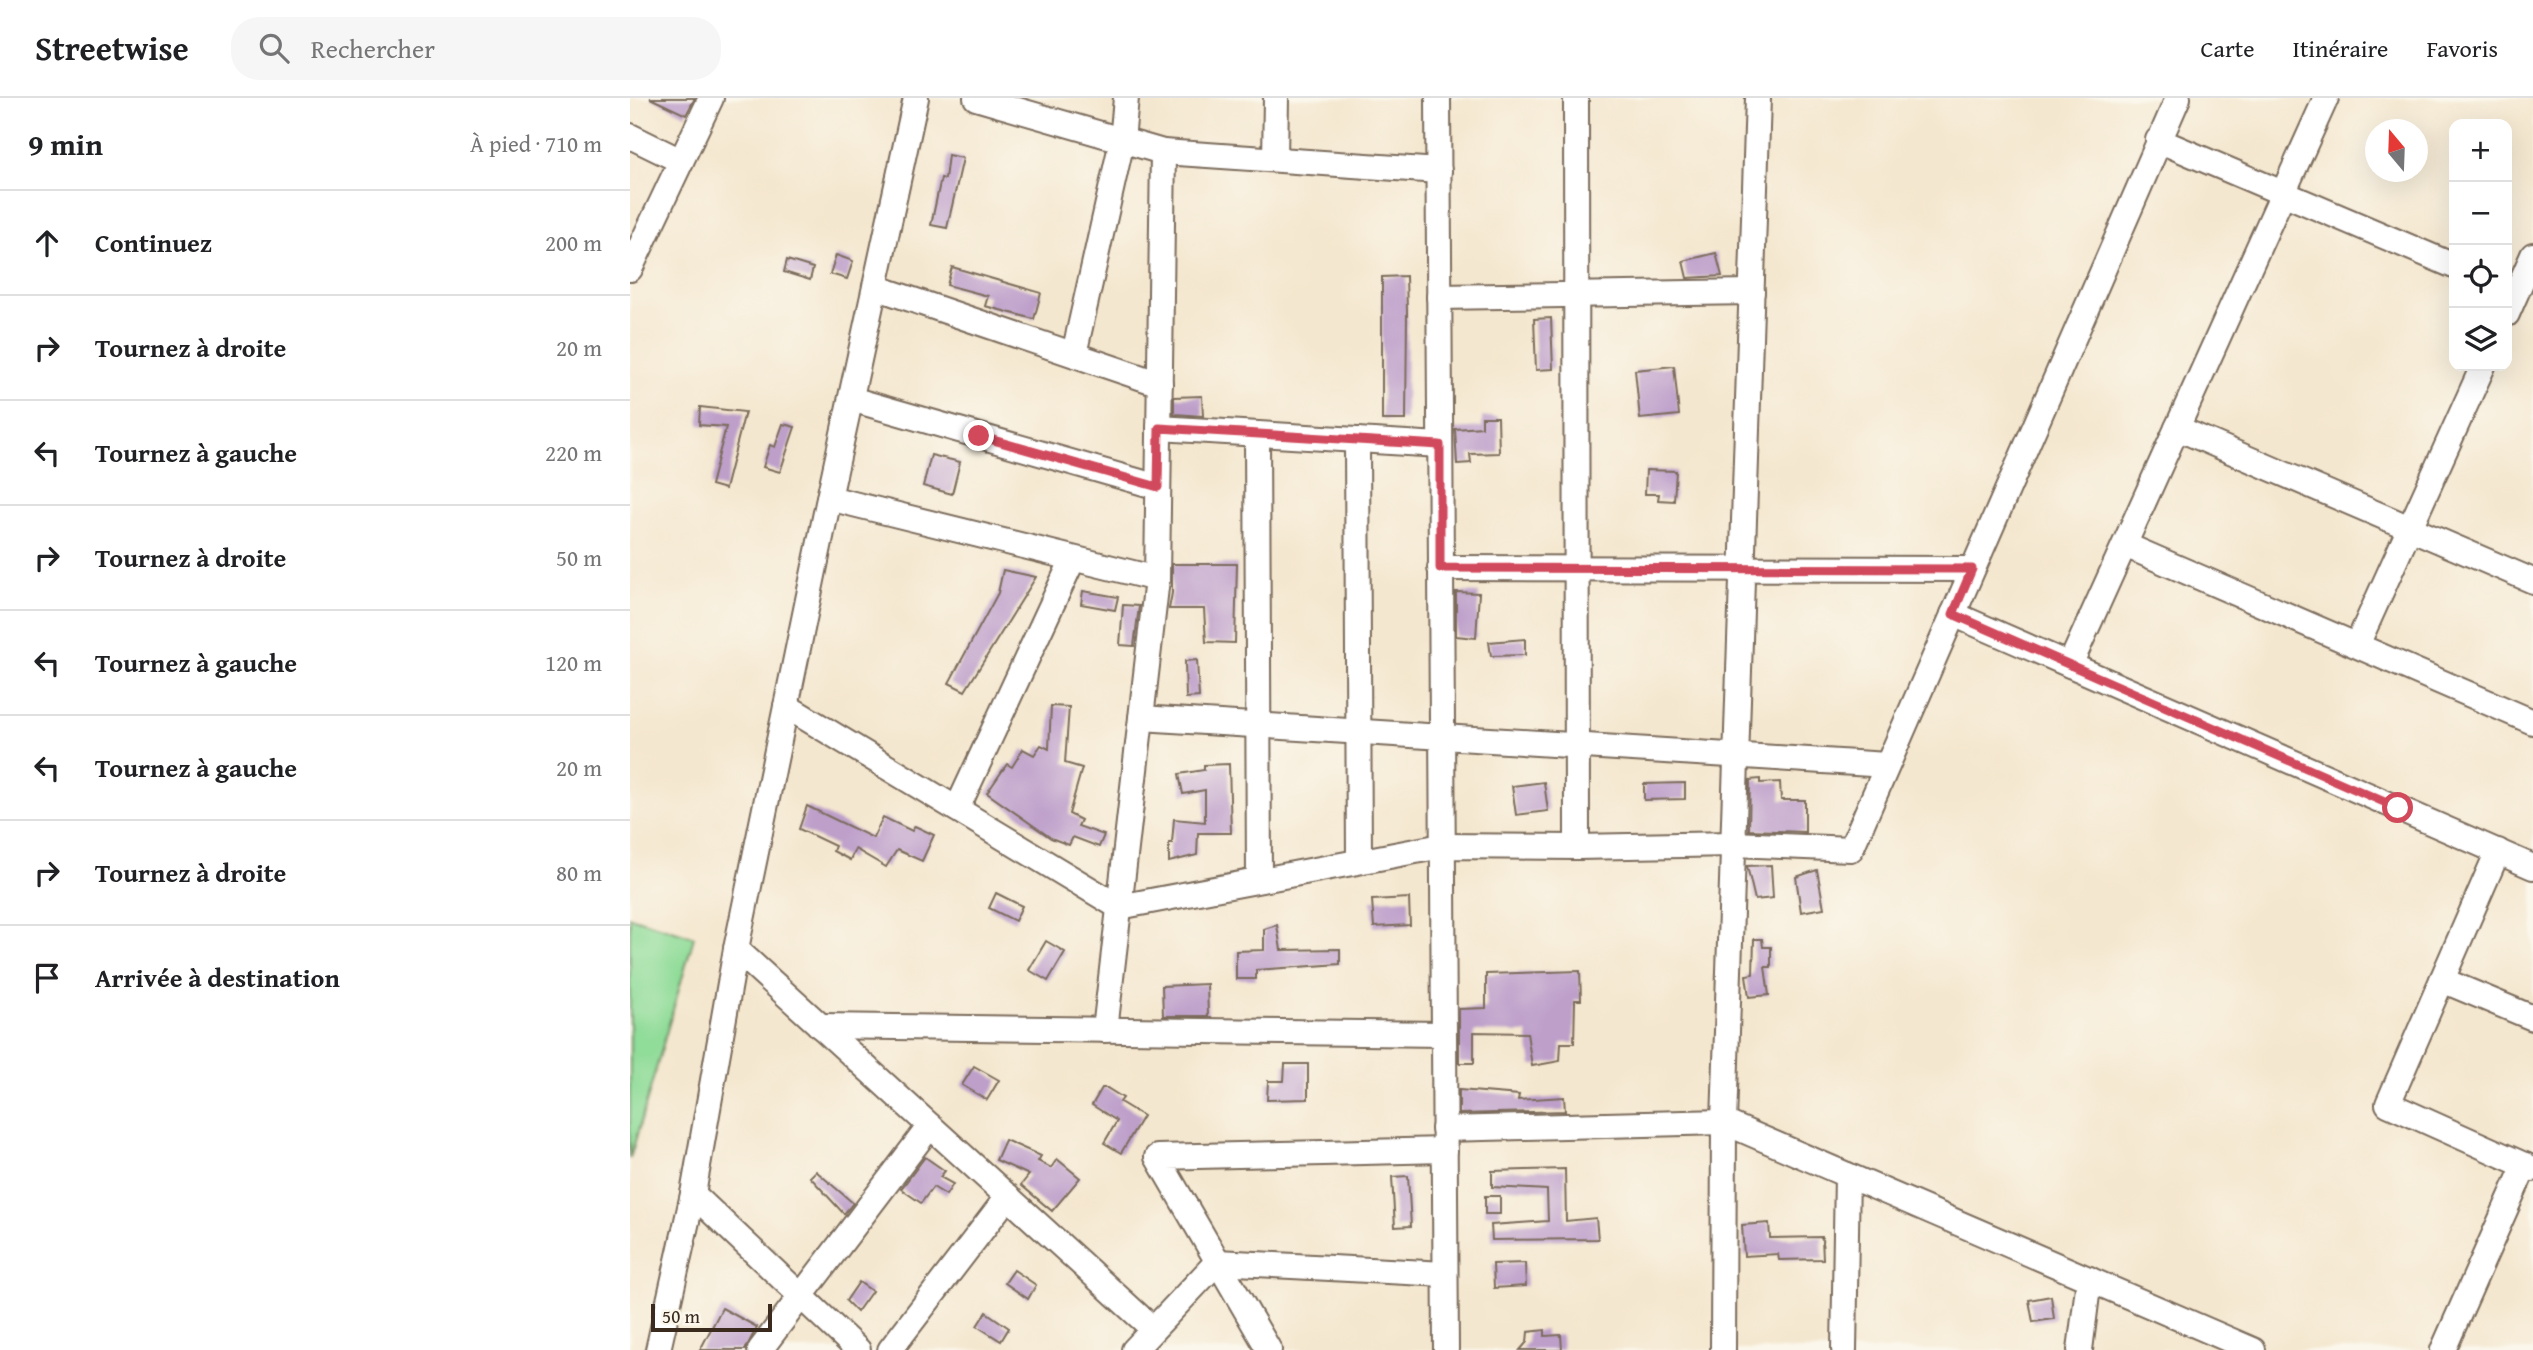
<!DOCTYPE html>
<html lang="fr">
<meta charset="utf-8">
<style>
:root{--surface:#fff;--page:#f6f6f6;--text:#202124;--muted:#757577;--line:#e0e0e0}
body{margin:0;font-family:"Gentium Book Plus",serif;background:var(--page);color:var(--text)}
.controls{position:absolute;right:21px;top:21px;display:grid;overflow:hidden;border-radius:14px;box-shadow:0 7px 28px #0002}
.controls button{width:63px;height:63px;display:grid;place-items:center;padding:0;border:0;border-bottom:2px solid var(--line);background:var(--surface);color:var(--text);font:35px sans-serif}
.compass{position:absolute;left:1735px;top:21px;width:63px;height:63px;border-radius:50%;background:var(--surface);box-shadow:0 7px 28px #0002;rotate:341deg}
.scale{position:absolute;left:21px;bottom:18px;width:121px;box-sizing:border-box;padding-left:7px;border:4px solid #3b2a1e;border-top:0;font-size:19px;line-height:24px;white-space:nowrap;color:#3b2a1e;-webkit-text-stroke:5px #fbf7ec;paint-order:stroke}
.stop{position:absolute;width:21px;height:21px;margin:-16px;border:5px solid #d1495b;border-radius:50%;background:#fff}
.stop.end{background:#d1495b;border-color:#fff;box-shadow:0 2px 7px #0008}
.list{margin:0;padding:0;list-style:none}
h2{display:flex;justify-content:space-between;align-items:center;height:91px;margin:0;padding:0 28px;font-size:30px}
h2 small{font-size:23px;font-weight:400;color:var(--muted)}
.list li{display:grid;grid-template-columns:46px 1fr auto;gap:21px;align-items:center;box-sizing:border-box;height:105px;padding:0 28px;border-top:2px solid var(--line)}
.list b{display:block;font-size:26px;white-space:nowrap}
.list em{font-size:23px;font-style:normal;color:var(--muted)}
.icon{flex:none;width:38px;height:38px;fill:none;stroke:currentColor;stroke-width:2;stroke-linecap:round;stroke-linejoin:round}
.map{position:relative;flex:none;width:1903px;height:1252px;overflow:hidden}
header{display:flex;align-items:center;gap:42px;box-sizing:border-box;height:98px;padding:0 35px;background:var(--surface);border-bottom:2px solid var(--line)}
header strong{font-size:33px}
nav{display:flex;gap:38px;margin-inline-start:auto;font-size:24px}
.search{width:490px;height:63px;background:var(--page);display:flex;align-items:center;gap:18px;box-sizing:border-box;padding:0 24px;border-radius:28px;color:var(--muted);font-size:26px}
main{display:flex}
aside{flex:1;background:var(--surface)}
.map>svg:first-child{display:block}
</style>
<header>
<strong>Streetwise</strong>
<div class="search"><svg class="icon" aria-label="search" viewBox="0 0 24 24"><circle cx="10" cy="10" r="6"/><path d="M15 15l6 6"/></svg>Rechercher</div>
<nav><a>Carte</a><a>Itinéraire</a><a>Favoris</a></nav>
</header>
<main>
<aside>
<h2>9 min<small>À pied · 710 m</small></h2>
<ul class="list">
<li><svg class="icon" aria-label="ahead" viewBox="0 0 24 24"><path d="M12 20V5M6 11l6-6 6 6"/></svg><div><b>Continuez</b></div><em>200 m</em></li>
<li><svg class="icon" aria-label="right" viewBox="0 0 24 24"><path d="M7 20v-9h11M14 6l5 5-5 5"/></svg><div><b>Tournez à droite</b></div><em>20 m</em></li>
<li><svg class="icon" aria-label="left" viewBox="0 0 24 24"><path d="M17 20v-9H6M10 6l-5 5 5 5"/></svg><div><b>Tournez à gauche</b></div><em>220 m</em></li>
<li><svg class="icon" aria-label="right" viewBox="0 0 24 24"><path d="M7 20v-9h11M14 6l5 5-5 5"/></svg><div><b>Tournez à droite</b></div><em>50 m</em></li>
<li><svg class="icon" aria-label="left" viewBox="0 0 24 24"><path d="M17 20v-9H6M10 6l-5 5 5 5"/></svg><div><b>Tournez à gauche</b></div><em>120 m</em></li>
<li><svg class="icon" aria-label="left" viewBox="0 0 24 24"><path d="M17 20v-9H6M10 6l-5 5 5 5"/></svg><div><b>Tournez à gauche</b></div><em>20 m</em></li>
<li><svg class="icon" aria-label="right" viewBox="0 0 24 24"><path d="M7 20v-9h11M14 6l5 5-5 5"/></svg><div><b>Tournez à droite</b></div><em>80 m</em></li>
<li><svg class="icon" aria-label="arrive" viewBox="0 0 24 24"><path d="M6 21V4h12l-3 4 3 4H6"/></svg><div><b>Arrivée à destination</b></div></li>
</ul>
</aside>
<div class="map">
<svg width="1903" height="1252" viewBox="0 0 1903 1252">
<rect width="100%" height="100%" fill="#fbf7ec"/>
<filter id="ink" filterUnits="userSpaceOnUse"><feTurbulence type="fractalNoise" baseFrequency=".0143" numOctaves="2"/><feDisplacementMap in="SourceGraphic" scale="14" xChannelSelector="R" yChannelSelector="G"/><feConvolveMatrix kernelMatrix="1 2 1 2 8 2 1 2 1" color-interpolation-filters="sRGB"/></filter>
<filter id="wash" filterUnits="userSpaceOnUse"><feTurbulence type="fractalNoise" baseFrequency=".00686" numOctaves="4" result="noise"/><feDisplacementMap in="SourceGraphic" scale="28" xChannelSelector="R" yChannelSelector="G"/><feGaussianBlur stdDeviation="1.57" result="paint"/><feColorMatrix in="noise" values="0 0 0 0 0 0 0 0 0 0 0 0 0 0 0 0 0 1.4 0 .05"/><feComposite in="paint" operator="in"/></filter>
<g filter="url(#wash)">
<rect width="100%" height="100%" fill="#f4e7cf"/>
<path fill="#90dc99" stroke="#66835c" stroke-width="2" d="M0,819L64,839L0,1061Z"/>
<g id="blocks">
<g fill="#bd9fca">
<path d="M20,0H65L56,17Z"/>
<path d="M318,57L333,60L317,130L301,127L311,80L315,81Z"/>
<path d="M1086,155L1092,178L1057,180L1053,163Z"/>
<path d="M206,157L223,163L217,181L200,176Z"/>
<path d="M157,162L183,170L180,182L154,174Z"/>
<path d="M322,169L411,195L404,221L355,208L358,198L317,187Z"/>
<path d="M776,178L777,214L776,322H752V179Z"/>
<path d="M921,220L923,271L906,272L904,221Z"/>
<path d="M1044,268L1049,317L1010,321L1005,272Z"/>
<path d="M572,298L573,318L544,316V299Z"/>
<path d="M70,309L115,314L95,391L81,387L96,329L69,327Z"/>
<path d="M852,319H868L869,355L840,356L841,365L827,366L825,331L852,329Z"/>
<path d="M153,326L165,329L150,374L133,369L140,347L145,349Z"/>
<path d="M301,357L330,364L322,396L293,388Z"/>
<path d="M1016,372L1046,373L1044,403L1028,402L1029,396H1015Z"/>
<path d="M542,466H607L605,545L576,544L574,511H539L542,495Z"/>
<path d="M373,472L406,479L335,593L319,585L368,495Z"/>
<path d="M453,493L488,499L485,512L451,506Z"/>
<path d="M826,494L849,495L846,540L826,538Z"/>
<path d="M493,507L509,508L504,548L490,547Z"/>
<path d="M895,541V557L861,558L859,544Z"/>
<path d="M567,562L569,599L556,600L555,563Z"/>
<path d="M421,608L439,609L435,665L452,670L439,716L451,722L448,728L474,737L469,749L443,739L439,747L421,740L357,695L377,666L382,669L393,651L404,657L411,647L419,651Z"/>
<path d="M599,666L601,735H568L567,757L539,764V745H542L544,721L575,724V692L553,696L549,676L574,672V667Z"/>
<path d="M1130,681V685L1150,684L1151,702H1175V734L1119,732L1120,682Z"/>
<path d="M914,684L918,713L886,717L882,688Z"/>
<path d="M1055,685V701L1014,702V686Z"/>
<path d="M177,708L243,740L253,719L282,733L285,728L304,737L292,763L267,752L256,769L225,751L220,762L203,753L205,748L169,731Z"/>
<path d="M1141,767L1143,800L1125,802L1117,768Z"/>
<path d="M1187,772L1194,810L1171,814L1166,779Z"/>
<path d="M366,795L392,808L385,823L359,810Z"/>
<path d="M779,800L780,827L744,829L742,802Z"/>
<path d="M647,827L651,852L710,851V866L626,872V881H606V853L634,852V831Z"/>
<path d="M1124,841H1132L1133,849H1141V869H1135L1139,897L1119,899L1116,877L1123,876Z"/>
<path d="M416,843L435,854L418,883L399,872Z"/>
<path d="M950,873L951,902H945L944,945H931L930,963L902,968L897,935L844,934V965H829V911L856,910V876Z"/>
<path d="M577,886L578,918H533L532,888Z"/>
<path d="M655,966H678V1001L637,1002L638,983H654Z"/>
<path d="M344,968L369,982L357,1002L332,987Z"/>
<path d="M472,990H477L493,1000L490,1004L513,1018L491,1055L474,1045L487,1023L462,1007Z"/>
<path d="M829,992L889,997L888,1002L934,999L935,1013L829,1016Z"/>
<path d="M375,1042L411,1058L408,1063L421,1070L427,1061L450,1080L422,1113L391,1087L399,1077L366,1062Z"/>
<path d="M295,1059L315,1073L310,1079L323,1086L316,1097L303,1089L291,1105L271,1091Z"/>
<path d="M935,1071L936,1123L966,1120L968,1141L862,1142L861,1127L918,1123L917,1092L862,1089V1073Z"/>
<path d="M186,1073L223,1105L214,1116L180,1079Z"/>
<path d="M778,1078L781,1128L765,1129L762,1079Z"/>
<rect x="855" y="1098" width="15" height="18"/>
<path d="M1139,1125L1140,1140L1192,1139L1193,1161L1149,1162L1148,1156L1114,1158L1112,1127Z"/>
<path d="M895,1165L896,1188L864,1190L863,1166Z"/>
<path d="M384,1172L406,1187L398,1201L375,1185Z"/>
<path d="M229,1184L242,1193L227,1214L216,1203Z"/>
<path d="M1421,1198L1424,1221L1403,1224L1399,1202Z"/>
<path d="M92,1210L127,1229L115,1252H70Z"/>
<path d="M356,1214L379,1230L371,1243L347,1228Z"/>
<path d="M915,1232V1238L931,1237L932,1252H890L897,1244L898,1234Z"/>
</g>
</g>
</g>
<g filter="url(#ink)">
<use href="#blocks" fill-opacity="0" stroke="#7c6c5c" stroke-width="2"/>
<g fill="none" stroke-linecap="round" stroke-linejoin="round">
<defs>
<g id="minor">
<path d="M346,0L533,54L809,73"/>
<path d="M808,0L816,1252"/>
<path d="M946,0L947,749"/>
<path d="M0,38L51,63"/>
<path d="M1528,42L1824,168"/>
<path d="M645,61L646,0"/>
<path d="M0,171L81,0"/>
<path d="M245,189L530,286"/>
<path d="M809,199L1122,194"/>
<path d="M1877,216L1903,157"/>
<path d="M444,256L492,43L496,0"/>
<path d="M221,301L528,389"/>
<path d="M529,330L810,347"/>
<path d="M1547,330L1903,483"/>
<path d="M627,336L629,782"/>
<path d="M727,342L729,763"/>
<path d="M199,400L527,481"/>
<path d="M1495,447L1903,624"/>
<path d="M810,470L1342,471"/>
<path d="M1323,516L1903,769"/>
<path d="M1727,547L1853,268"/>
<path d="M1440,567L1696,0"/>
<path d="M156,608L489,809L812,748L947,749L1103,746L1221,751L1548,0"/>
<path d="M511,620L1257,667"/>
<path d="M327,711L443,461"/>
<path d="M1868,753L1758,1006L1903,1071"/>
<path d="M106,851L523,1231"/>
<path d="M1812,882L1903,920"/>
<path d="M190,928L813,936"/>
<path d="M475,932L527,481L533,54"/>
<path d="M814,1031L1094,1024L1623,1252"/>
<path d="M63,1096L228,1252"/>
<path d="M28,1252L63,1096L106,851L199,400L286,0"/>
<path d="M130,1252L300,1028"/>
<path d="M260,1252L378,1098"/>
<path d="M504,1252L587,1164L815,1176"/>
<path d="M639,1252L527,1059L815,1052"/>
<path d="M1093,1252L1094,1024L1128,0"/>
<path d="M1214,1252L1217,1077"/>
<path d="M1450,1252L1459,1181"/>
<path d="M1813,1252L1895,1067"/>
</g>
</defs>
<use href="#minor" stroke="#7c6c5c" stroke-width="28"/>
<use href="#minor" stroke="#fff" stroke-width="24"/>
</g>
</g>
<g fill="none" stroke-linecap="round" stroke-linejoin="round" filter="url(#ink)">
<path stroke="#d1495b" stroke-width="9" d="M349,338L528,389L529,330L810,347V470L1342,471L1323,516L1768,710"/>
</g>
</svg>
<div class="controls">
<button>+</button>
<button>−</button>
<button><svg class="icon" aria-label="locate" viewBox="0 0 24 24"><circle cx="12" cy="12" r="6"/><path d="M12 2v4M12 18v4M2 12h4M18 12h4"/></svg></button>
<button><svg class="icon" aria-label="layers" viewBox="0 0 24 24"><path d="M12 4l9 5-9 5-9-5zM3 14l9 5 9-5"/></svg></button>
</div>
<svg class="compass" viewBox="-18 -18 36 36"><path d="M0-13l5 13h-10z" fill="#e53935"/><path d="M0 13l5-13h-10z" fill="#757577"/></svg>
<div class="scale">50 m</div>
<div class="stop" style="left:1768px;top:710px"></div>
<div class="stop end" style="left:349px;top:338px"></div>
</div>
</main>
